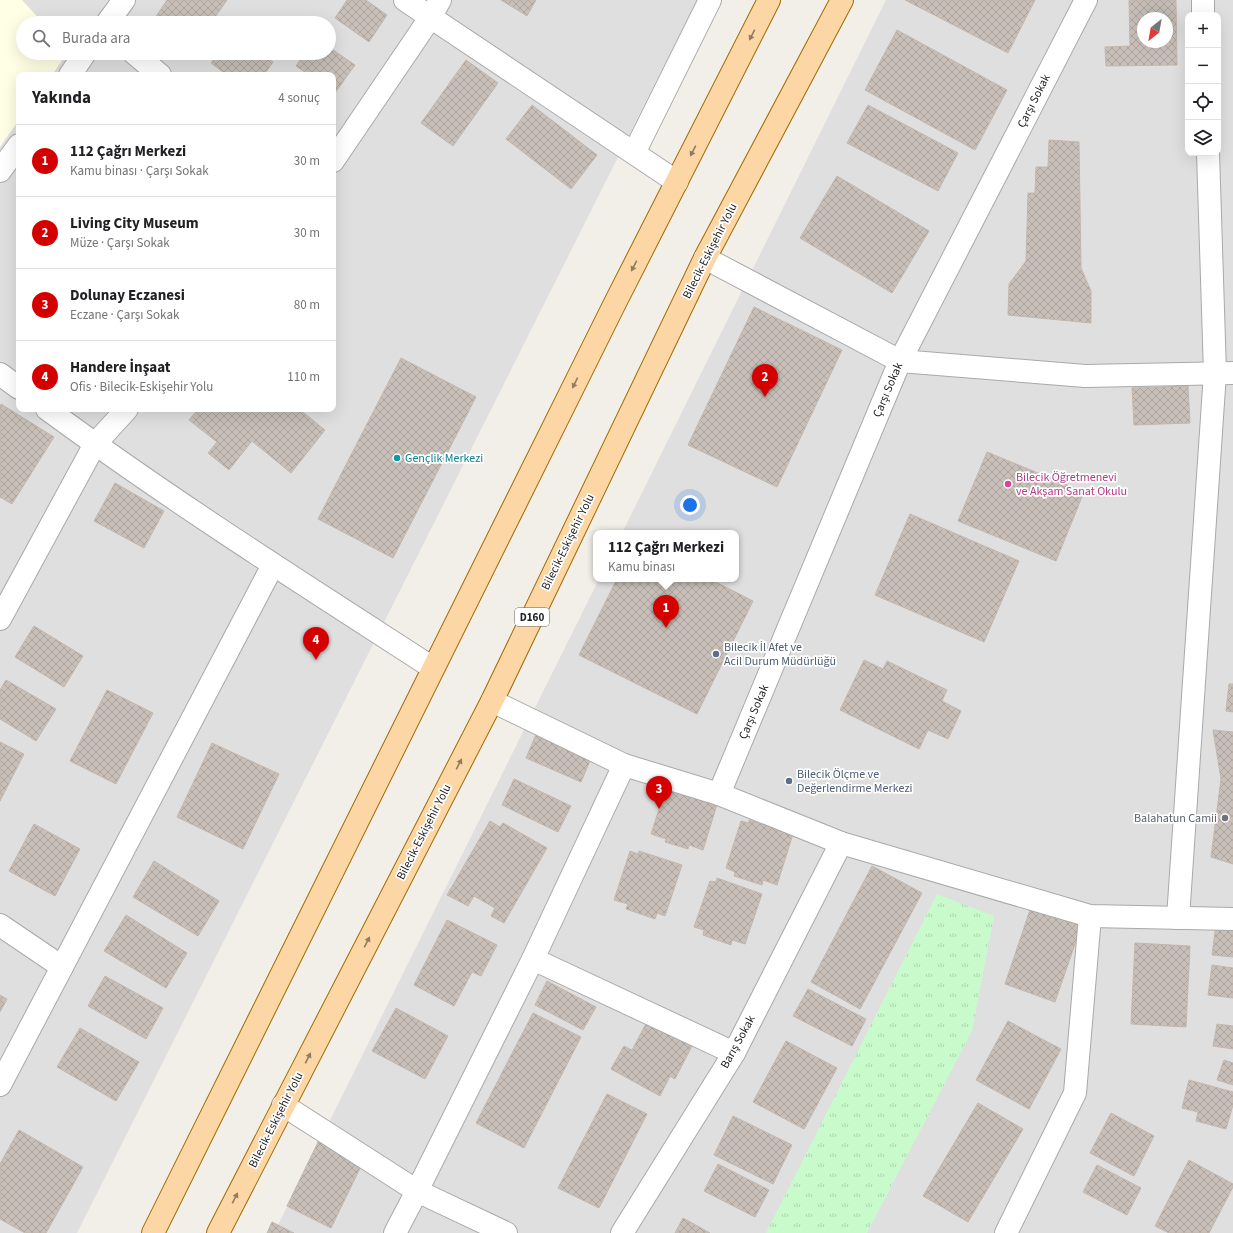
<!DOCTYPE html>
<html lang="tr">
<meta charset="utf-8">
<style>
:root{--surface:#fff;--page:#f6f6f6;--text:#202124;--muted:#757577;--line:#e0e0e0;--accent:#d40000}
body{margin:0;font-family:"Source Sans 3",sans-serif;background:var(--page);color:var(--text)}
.controls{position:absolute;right:12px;top:12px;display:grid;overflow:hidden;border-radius:8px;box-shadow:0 4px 16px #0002}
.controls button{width:36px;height:36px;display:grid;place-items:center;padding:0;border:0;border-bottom:1px solid var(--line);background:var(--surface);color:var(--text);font:20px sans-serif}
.compass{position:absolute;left:1137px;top:12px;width:36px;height:36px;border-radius:50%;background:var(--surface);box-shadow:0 4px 16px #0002;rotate:211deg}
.you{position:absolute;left:690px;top:505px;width:14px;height:14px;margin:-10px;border:3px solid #fff;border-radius:50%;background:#1a73e8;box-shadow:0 0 0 6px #1a73e833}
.badge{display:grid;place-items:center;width:26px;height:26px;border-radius:50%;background:var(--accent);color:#fff;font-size:13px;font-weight:700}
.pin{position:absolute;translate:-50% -33px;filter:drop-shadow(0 1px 2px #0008)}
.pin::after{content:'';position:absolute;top:21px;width:14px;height:12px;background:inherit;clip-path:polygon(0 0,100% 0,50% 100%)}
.popup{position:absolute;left:593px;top:530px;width:146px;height:52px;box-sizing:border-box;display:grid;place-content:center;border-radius:8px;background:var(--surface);filter:drop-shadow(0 1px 3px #0005);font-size:13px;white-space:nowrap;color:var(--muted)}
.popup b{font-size:15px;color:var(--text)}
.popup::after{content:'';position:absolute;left:50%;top:100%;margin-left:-8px;border:8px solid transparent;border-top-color:var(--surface)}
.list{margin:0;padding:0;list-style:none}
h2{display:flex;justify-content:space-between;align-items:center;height:52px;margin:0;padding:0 16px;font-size:17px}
h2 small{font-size:13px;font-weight:400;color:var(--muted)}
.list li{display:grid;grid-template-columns:26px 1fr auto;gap:12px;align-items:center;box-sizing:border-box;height:72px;padding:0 16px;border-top:1px solid var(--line)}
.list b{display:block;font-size:15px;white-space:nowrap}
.list p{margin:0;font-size:13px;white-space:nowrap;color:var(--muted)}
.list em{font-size:13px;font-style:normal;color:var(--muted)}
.icon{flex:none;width:22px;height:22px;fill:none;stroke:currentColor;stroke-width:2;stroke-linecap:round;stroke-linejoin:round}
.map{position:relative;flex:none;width:1233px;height:1233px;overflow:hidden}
.search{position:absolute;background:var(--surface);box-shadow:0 4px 16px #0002;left:16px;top:16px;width:320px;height:44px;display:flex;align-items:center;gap:10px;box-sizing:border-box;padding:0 14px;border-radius:22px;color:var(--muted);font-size:15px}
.panel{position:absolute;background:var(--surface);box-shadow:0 4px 16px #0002;left:16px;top:72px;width:320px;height:340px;border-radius:8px}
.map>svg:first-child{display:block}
</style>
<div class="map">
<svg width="1233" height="1233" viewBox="0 0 1233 1233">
<defs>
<pattern id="park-tufts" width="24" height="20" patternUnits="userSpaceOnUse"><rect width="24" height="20" fill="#c8facc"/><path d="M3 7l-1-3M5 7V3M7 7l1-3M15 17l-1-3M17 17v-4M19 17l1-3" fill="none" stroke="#acd6af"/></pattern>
<pattern id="building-cross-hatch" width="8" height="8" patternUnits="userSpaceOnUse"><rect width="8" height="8" fill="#c7bfb8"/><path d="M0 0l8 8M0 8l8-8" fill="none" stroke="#aba49e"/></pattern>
</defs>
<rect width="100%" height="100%" fill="#f2efe9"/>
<g fill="#e0dfdf" fill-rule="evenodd">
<path d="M0,0H697L77,1233H0ZM23,23H329V53H23ZM19,75H333V409H19Z"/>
<path d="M886,0H1233V1233H274L599,579H736V533H622ZM1188,15H1218V153H1188ZM1143,18H1167V42H1143Z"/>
</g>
<path fill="#ffffe5" d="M0,0H22L43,23H23V53H67L52,75H19V120L0,147Z"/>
<path fill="url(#park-tufts)" d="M937,894L994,916L972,1031L867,1233H766Z"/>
<g fill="url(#building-cross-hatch)" stroke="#c4b6ab" fill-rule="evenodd">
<path d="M167,0H227L211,23H163L155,18Z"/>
<path d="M347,0H366L387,15L369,42L335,18Z"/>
<path d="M501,0H536L527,16Z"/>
<path d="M905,0H1035L1008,53Z"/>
<path d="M1129,0H1176L1177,65L1106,66L1105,47L1130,46ZM1143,18H1167V42H1143Z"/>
<path d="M897,30L1007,90L975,150L865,90Z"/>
<path d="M329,47L355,65L335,93L333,91V75H309L296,66L305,53H329Z"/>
<path d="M218,53H260L273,62L264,75H227L211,63Z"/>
<path d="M466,60L498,83L453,146L421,123Z"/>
<path d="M532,105L597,155L571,189L506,139Z"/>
<path d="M868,105L958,153L938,191L847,143Z"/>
<path d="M1049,140L1079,142L1081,268L1091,291V323L1008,315L1009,284L1026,261L1028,193H1035L1036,167H1048Z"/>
<path d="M837,176L929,231L892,293L800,238Z"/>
<path d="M754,307L842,350L777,487L688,445Z"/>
<path d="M401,358L476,397L393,558L318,519Z"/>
<path d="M1188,386L1190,423L1134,425L1132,388Z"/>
<path d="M1,404L54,437L12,504L0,497V406Z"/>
<path d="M198,409H299L325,430L291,473L252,441L229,470L208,453L217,442L189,420Z"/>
<path d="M987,452L1084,492L1056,561L958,521Z"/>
<path d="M115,483L164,511L144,548L94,521Z"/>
<path d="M910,514L1019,561L984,642L875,595Z"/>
<path d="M617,579H710L753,601L697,714L579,655Z"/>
<path d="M34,626L83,656L64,687L15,657Z"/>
<path d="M864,660L883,669L887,661L947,690L942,701L961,711L948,739L928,730L919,749L840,710Z"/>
<path d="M6,680L56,709L36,741L0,719V690Z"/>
<path d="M1229,684H1233V712L1226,711Z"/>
<path d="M107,690L153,713L116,784L70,761Z"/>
<path d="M538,730L593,754L581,782L526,758Z"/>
<path d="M1213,730L1233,732V864L1211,857L1221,779Z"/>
<path d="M0,742L24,754L0,801Z"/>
<path d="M212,743L279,774L243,849L177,817Z"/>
<path d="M514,779L571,806L558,832L502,805Z"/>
<path d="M666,787L719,798L703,850L689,845L688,849L665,842L666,839L651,834Z"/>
<path d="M749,820L793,834L777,885L763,880L762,885L734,876L735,872L726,868L741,821L749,823Z"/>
<path d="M490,821L500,827L503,823L547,848L504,923L491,916L495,908L474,896L468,906L447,895Z"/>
<path d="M34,824L80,849L55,896L9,871Z"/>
<path d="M630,851L638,854L639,851L682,865L665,916L657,913L655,919L626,909L628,904L614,900Z"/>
<path d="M154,861L219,901L198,936L133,897Z"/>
<path d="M872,866L922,893L860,1009L811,982Z"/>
<path d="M717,878L762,894L745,944L732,940L731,945L703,935L704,930L694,927L710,881L716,882Z"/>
<path d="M1033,901L1084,918L1055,1002L1005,984Z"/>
<path d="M126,915L187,953L166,988L104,951Z"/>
<path d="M447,920L497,945L481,976L472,972L454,1006L414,985Z"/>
<path d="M1216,924L1233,926V957L1212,955Z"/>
<path d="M1135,943L1190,946L1186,1027L1131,1024Z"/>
<path d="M1212,965L1233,968V998L1208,995Z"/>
<path d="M105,976L163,1008L146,1039L88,1006Z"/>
<path d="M547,981L596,1007L583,1030L535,1005Z"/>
<path d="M808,989L866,1019L852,1046L793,1016Z"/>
<path d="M0,995L7,999L0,1012Z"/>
<path d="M396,1008L448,1036L425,1079L372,1051Z"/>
<path d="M533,1013L581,1037L524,1148L476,1123Z"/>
<path d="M648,1020L693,1044L675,1079L670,1076L660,1096L611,1069L624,1046L632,1050Z"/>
<path d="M1008,1021L1061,1049L1029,1109L976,1080Z"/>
<path d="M1217,1024L1233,1026V1049L1213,1046Z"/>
<path d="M80,1028L139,1062L116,1101L57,1067Z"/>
<path d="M786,1041L837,1068L804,1129L753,1102Z"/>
<path d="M1224,1060L1233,1063V1085L1217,1080Z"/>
<path d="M1189,1080L1233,1092V1105L1226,1129L1196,1121L1198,1112L1182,1108Z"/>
<path d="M607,1094L647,1114L599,1208L558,1188Z"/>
<path d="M978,1103L1023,1129L968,1222L923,1196Z"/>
<path d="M1111,1113L1154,1136L1134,1176L1090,1153Z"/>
<path d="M733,1116L792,1145L773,1184L714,1155Z"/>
<path d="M19,1130L83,1167L46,1233H25L0,1219V1164Z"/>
<path d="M321,1136L365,1158L331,1228L287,1206Z"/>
<path d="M1189,1160L1233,1184V1187L1209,1233H1169L1155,1226Z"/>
<path d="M718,1164L769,1190L755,1217L704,1191Z"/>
<path d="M1097,1165L1141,1188L1127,1215L1083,1192Z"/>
<path d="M683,1218L710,1233H675Z"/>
<path d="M272,1222L294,1233H267Z"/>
</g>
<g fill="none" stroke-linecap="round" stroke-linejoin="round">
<defs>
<g id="minor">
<path d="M405,0L677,182"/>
<path d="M1203,0V15"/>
<path d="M107,23L124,0"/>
<path d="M134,53L160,75"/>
<path d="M70,75L85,53"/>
<path d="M634,153L710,0"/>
<path d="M333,161L430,18L440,0"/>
<path d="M0,171L19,145"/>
<path d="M705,258L900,361L1085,376L1233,373"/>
<path d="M0,374L19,388"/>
<path d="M47,409C172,501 303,584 433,668"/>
<path d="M0,619L95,444L127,409"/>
<path d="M492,701L624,765L719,794L841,843L1090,916L1233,919"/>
<path d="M719,794L900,361L1086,0"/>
<path d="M1178,918L1215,373L1208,153"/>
<path d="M0,925L62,967"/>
<path d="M533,959L734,1053"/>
<path d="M0,1085L273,565"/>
<path d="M283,1105L417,1191L506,1233"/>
<path d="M395,1233L417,1191L533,959L624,765"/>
<path d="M622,1233L734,1053L841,843"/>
<path d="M1006,1233L1075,1093L1090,916"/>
</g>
<g id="major">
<path d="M153,1233L614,305L769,0"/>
<path d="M218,1233L492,701L705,258L842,0"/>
</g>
</defs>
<use href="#minor" stroke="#a9a9a9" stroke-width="24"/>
<use href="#major" stroke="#a06b00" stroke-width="24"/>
<use href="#minor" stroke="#fff" stroke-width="22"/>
<use href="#major" stroke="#fcd6a4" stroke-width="22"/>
</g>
<defs><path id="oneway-solid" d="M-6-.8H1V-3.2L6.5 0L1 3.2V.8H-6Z"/></defs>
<g fill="#8f7c63">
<use href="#oneway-solid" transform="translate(752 35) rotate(117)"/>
<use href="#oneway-solid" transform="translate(693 151) rotate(117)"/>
<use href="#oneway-solid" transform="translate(634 266) rotate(117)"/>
<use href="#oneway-solid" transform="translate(575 383) rotate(116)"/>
<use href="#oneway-solid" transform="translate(459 764) rotate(-63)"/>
<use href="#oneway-solid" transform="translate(367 942) rotate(-63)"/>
<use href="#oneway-solid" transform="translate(308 1058) rotate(-63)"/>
<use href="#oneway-solid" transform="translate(235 1198) rotate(-63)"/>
</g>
<circle fill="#0f9aa8" stroke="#fff" stroke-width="1.5" cx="397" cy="458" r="4"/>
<circle fill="#d1479c" stroke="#fff" stroke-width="1.5" cx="1008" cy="484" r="4"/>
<g fill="#5c6f8a" stroke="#fff" stroke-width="1.5">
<circle cx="716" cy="654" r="4"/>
<circle cx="789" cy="781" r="4"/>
</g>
<circle fill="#6b7280" stroke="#fff" stroke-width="1.5" cx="1225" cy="818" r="4"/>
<g text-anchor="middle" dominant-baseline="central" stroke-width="3.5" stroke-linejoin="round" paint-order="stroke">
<rect fill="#fff" stroke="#646464" stroke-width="1" x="515" y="608" width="34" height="18" rx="3"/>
<g font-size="11" font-weight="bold" fill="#222">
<text x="532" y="617">D160</text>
</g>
<g font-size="12" fill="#222" stroke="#fff">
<text transform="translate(1034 101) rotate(-63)">Çarşı Sokak</text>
<text transform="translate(710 251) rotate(-63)">Bilecik-Eskişehir Yolu</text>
<text transform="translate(888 390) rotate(-67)">Çarşı Sokak</text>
<text transform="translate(568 542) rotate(-64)">Bilecik-Eskişehir Yolu</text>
<text transform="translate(754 712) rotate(-67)">Çarşı Sokak</text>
<text transform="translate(424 832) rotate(-63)">Bilecik-Eskişehir Yolu</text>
<text transform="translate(738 1042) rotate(-61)">Barış Sokak</text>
<text transform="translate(276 1120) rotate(-63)">Bilecik-Eskişehir Yolu</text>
</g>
<g font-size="12" fill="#0d838f" stroke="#fff" text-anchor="start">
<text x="405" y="458">Gençlik Merkezi</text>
</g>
<g font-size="12" fill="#b23c85" stroke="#fff" text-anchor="start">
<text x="1016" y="477">Bilecik Öğretmenevi<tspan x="1016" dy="14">ve Akşam Sanat Okulu</tspan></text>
</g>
<g font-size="12" fill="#4e5e75" stroke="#fff" text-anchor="start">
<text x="724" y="647">Bilecik İl Afet ve<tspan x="724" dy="14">Acil Durum Müdürlüğü</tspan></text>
<text x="797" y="774">Bilecik Ölçme ve<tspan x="797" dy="14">Değerlendirme Merkezi</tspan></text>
</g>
<g font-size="12" fill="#5b616d" stroke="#fff" text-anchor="end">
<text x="1217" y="818">Balahatun Camii</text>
</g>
</g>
</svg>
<div class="controls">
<button>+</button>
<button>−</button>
<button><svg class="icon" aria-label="locate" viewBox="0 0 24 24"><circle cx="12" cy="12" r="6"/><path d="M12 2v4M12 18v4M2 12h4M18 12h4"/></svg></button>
<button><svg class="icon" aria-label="layers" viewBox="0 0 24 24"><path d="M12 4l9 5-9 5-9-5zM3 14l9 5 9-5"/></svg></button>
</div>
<svg class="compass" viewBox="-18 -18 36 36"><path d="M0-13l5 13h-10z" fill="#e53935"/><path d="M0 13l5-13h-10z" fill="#757577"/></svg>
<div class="you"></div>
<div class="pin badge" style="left:666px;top:628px">1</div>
<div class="popup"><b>112 Çağrı Merkezi</b>Kamu binası</div>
<div class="pin badge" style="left:765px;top:397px">2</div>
<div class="pin badge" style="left:659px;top:809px">3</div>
<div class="pin badge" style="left:316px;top:660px">4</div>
<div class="search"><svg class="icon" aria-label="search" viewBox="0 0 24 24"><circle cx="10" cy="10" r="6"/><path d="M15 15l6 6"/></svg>Burada ara</div>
<section class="panel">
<h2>Yakında<small>4 sonuç</small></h2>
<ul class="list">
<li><span class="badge">1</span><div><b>112 Çağrı Merkezi</b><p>Kamu binası · Çarşı Sokak</p></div><em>30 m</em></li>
<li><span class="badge">2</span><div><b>Living City Museum</b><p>Müze · Çarşı Sokak</p></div><em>30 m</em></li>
<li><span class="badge">3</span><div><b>Dolunay Eczanesi</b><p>Eczane · Çarşı Sokak</p></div><em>80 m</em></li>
<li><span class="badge">4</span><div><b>Handere İnşaat</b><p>Ofis · Bilecik-Eskişehir Yolu</p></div><em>110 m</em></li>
</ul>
</section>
</div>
